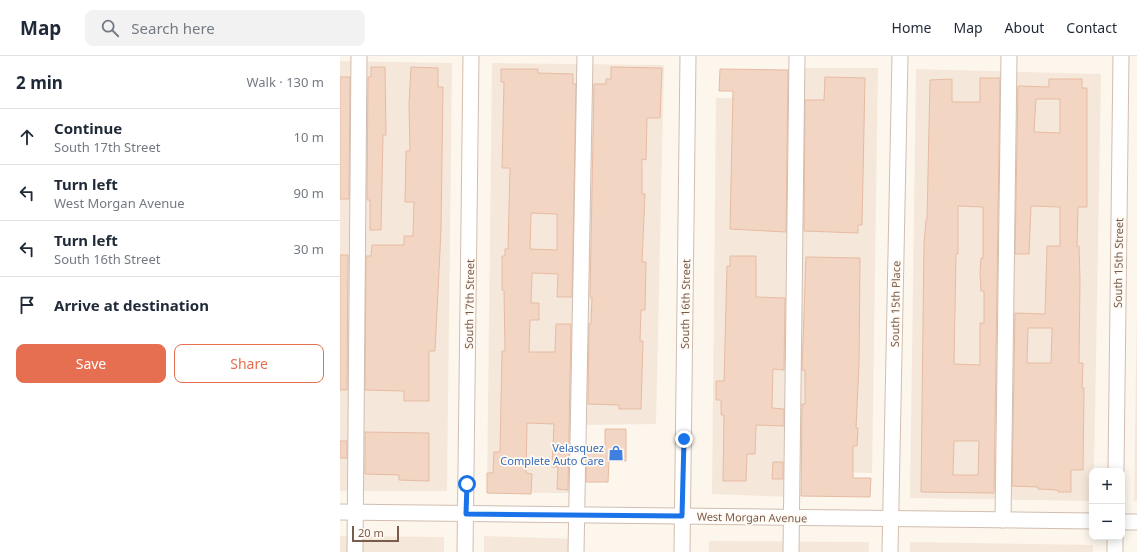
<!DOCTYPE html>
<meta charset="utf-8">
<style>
:root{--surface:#fff;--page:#f2f2f3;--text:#1f2937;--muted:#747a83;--line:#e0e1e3;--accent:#e76f51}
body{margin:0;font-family:"Noto Sans",sans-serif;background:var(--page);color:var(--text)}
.controls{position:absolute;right:12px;bottom:12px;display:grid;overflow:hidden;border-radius:8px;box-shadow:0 2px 10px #0003}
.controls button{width:36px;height:36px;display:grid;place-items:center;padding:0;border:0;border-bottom:1px solid var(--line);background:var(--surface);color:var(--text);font:20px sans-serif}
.scale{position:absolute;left:12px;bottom:10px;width:47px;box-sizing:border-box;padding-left:4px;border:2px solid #7a5c4d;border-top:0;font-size:11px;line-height:14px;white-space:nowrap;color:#7a5c4d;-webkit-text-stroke:3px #fffaf3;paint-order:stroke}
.stop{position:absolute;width:12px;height:12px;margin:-9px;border:3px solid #1a73e8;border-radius:50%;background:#fff}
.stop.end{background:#1a73e8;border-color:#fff;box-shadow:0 1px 4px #0008}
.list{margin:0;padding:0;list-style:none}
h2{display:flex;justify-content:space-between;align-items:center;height:52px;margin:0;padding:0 16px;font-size:17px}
h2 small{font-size:13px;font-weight:400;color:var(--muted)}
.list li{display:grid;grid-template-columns:26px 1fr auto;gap:12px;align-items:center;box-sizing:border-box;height:56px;padding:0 16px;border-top:1px solid var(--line)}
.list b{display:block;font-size:15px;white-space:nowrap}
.list p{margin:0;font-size:13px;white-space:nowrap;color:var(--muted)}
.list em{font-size:13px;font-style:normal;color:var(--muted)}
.actions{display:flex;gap:8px;padding:12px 16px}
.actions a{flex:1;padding:9px 0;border:1px solid var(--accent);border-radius:8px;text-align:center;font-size:14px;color:var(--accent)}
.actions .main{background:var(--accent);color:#fff}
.icon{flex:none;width:22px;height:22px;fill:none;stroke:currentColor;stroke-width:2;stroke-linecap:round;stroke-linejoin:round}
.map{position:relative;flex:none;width:797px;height:496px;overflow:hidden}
header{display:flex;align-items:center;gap:24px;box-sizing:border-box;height:56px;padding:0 20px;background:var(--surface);border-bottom:1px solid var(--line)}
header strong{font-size:19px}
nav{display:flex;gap:22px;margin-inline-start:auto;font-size:14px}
.search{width:280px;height:36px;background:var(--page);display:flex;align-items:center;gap:10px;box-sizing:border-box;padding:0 14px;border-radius:8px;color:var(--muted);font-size:15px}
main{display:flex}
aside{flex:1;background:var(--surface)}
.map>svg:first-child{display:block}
</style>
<header>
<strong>Map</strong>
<div class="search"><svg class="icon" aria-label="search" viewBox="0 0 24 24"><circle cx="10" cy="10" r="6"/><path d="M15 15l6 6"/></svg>Search here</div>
<nav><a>Home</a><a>Map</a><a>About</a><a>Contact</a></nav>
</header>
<main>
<aside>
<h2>2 min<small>Walk · 130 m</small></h2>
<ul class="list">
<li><svg class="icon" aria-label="ahead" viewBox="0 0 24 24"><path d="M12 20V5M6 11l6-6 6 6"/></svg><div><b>Continue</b><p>South 17th Street</p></div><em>10 m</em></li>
<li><svg class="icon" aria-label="left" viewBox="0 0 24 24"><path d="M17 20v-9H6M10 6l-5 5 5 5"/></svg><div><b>Turn left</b><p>West Morgan Avenue</p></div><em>90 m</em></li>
<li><svg class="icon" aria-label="left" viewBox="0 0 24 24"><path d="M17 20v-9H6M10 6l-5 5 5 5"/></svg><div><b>Turn left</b><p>South 16th Street</p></div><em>30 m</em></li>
<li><svg class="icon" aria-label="arrive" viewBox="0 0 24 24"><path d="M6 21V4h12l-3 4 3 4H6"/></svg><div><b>Arrive at destination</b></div></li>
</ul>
<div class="actions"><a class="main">Save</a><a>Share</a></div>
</aside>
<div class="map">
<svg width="797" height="496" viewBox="0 0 797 496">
<rect width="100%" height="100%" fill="#fdf6ec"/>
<g fill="#f5e8da">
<path d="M0,5L112,7L107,435H0Z"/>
<path d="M152,7L324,9L316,368L244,369L245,437H147Z"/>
<path d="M453,12H538L532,417L454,415L452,441L372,438L376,42L451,43Z"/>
<path d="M576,13L761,18L754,415H752V445L570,442Z"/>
<path d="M797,250V445H794Z"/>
<path d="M0,480L104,481V496H0Z"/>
<path d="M144,480L242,483V496H144Z"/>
<path d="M369,485L529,486V496H369Z"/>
<path d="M570,486L753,489V496H570Z"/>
</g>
<g fill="#f3d5c3" stroke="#e6bba3" fill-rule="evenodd">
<path d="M31,11H45L46,79H43L41,174H30V144H27L28,21H31Z"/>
<path d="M71,11L98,12V31H103L101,175L95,295H89V345H64V335L25,334L26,200H31L32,189H64V180H73L74,146H65L66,95H70L69,49Z"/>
<path d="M271,11L322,12L320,62H307L306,104L302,103V138H305L302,206H306L305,254H301L300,285H303L301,353H279V349L248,348L249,268H251L252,242L250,241L254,28H266V23H271Z"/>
<path d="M161,13H198V17L233,18V28H236L232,241H217L218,218L192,217L191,247H199V264H190L189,296H215L216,268H231L228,434L217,433L218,411H212L214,368L187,367L186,417L192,418L191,438L147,437V417H153L154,396H160L162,295H165L164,234H162V200H165V193H168L170,112H162L164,26H161ZM191,157L217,158V194L190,193Z"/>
<path d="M380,13L448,14L446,176L390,173L393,35H379Z"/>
<path d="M0,21H10L9,143H0Z"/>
<path d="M485,21L525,22L522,169H518V177L464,175L465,44H484Z"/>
<path d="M640,22H660L654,437L581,436L584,187L586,164H587L590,24L612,23V46H640ZM618,150L643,151V202H641L640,217L641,235H644V267H640V309L614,308L616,198H618ZM614,385H639L638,419H613Z"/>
<path d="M709,23H742V32H747V151H738L737,190H739L740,224L739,307H743L742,332H744L743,414H731V436H718V434L698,433V431L672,430L675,257L705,258L707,190H720V151L691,150L689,198H675L678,30L709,31ZM696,43H720V77L694,76ZM688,272H712L711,307H687Z"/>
<path d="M0,199H8L7,334H0Z"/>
<path d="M390,200H416V241L445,242L444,314L433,313L432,352L444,353V370L416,369L415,398H407L406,425H383L384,359H381V344H376V325H384L387,210H390Z"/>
<path d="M466,201L520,202L519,309L516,372H518L517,390H513V422H531L530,441L461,440L462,353V348H465V314H462Z"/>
<path d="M265,373H286V405H269L268,426H246L247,389L265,390Z"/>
<path d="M25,376L89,377V425L59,424V419L25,418Z"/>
<rect x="0" y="385" width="7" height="17"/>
<path d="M433,406H443V423H432Z"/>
</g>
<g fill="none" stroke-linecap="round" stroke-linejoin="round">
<defs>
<g id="minor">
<path d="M776,415L781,0"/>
<path d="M0,456L752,465"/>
<path d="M663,464L669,0"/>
<path d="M782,466H797"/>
<path d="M15,496L19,0"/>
<path d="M125,496L131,0"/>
<path d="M236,496L245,0"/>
<path d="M342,496L348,0"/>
<path d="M451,496L457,0"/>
<path d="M550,496L560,0"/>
<path d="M775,496V481"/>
</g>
</defs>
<use href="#minor" stroke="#d1beb0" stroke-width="17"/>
<use href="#minor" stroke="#fff" stroke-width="15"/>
</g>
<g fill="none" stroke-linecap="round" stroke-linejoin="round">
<path stroke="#1a73e8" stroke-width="5" d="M127,428L126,458L342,460L344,383"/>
</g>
<defs>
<symbol id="shop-bare" viewBox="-9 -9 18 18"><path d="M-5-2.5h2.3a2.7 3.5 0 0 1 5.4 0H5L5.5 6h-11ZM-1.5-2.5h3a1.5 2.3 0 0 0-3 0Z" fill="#3f7fe0" stroke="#fffaf3" stroke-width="2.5" paint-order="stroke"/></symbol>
</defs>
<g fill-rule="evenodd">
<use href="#shop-bare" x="265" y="386" width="22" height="22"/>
</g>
<g text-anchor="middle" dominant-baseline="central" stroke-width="3.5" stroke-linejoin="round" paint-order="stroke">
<g font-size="11" fill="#7a5c4d" stroke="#fffaf3">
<text transform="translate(778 207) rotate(-89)">South 15th Street</text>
<text transform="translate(129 248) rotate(-89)">South 17th Street</text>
<text transform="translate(345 248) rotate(-89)">South 16th Street</text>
<text transform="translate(555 248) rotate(-89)">South 15th Place</text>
<text transform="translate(412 461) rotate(1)">West Morgan Avenue</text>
</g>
<g font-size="11" fill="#366cbe" stroke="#fffaf3" text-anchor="end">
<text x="264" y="391">Velasquez<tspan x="264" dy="13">Complete Auto Care</tspan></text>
</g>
</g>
</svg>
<div class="controls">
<button>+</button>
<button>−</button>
</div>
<div class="scale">20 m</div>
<div class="stop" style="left:127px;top:428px"></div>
<div class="stop end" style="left:344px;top:383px"></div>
</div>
</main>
